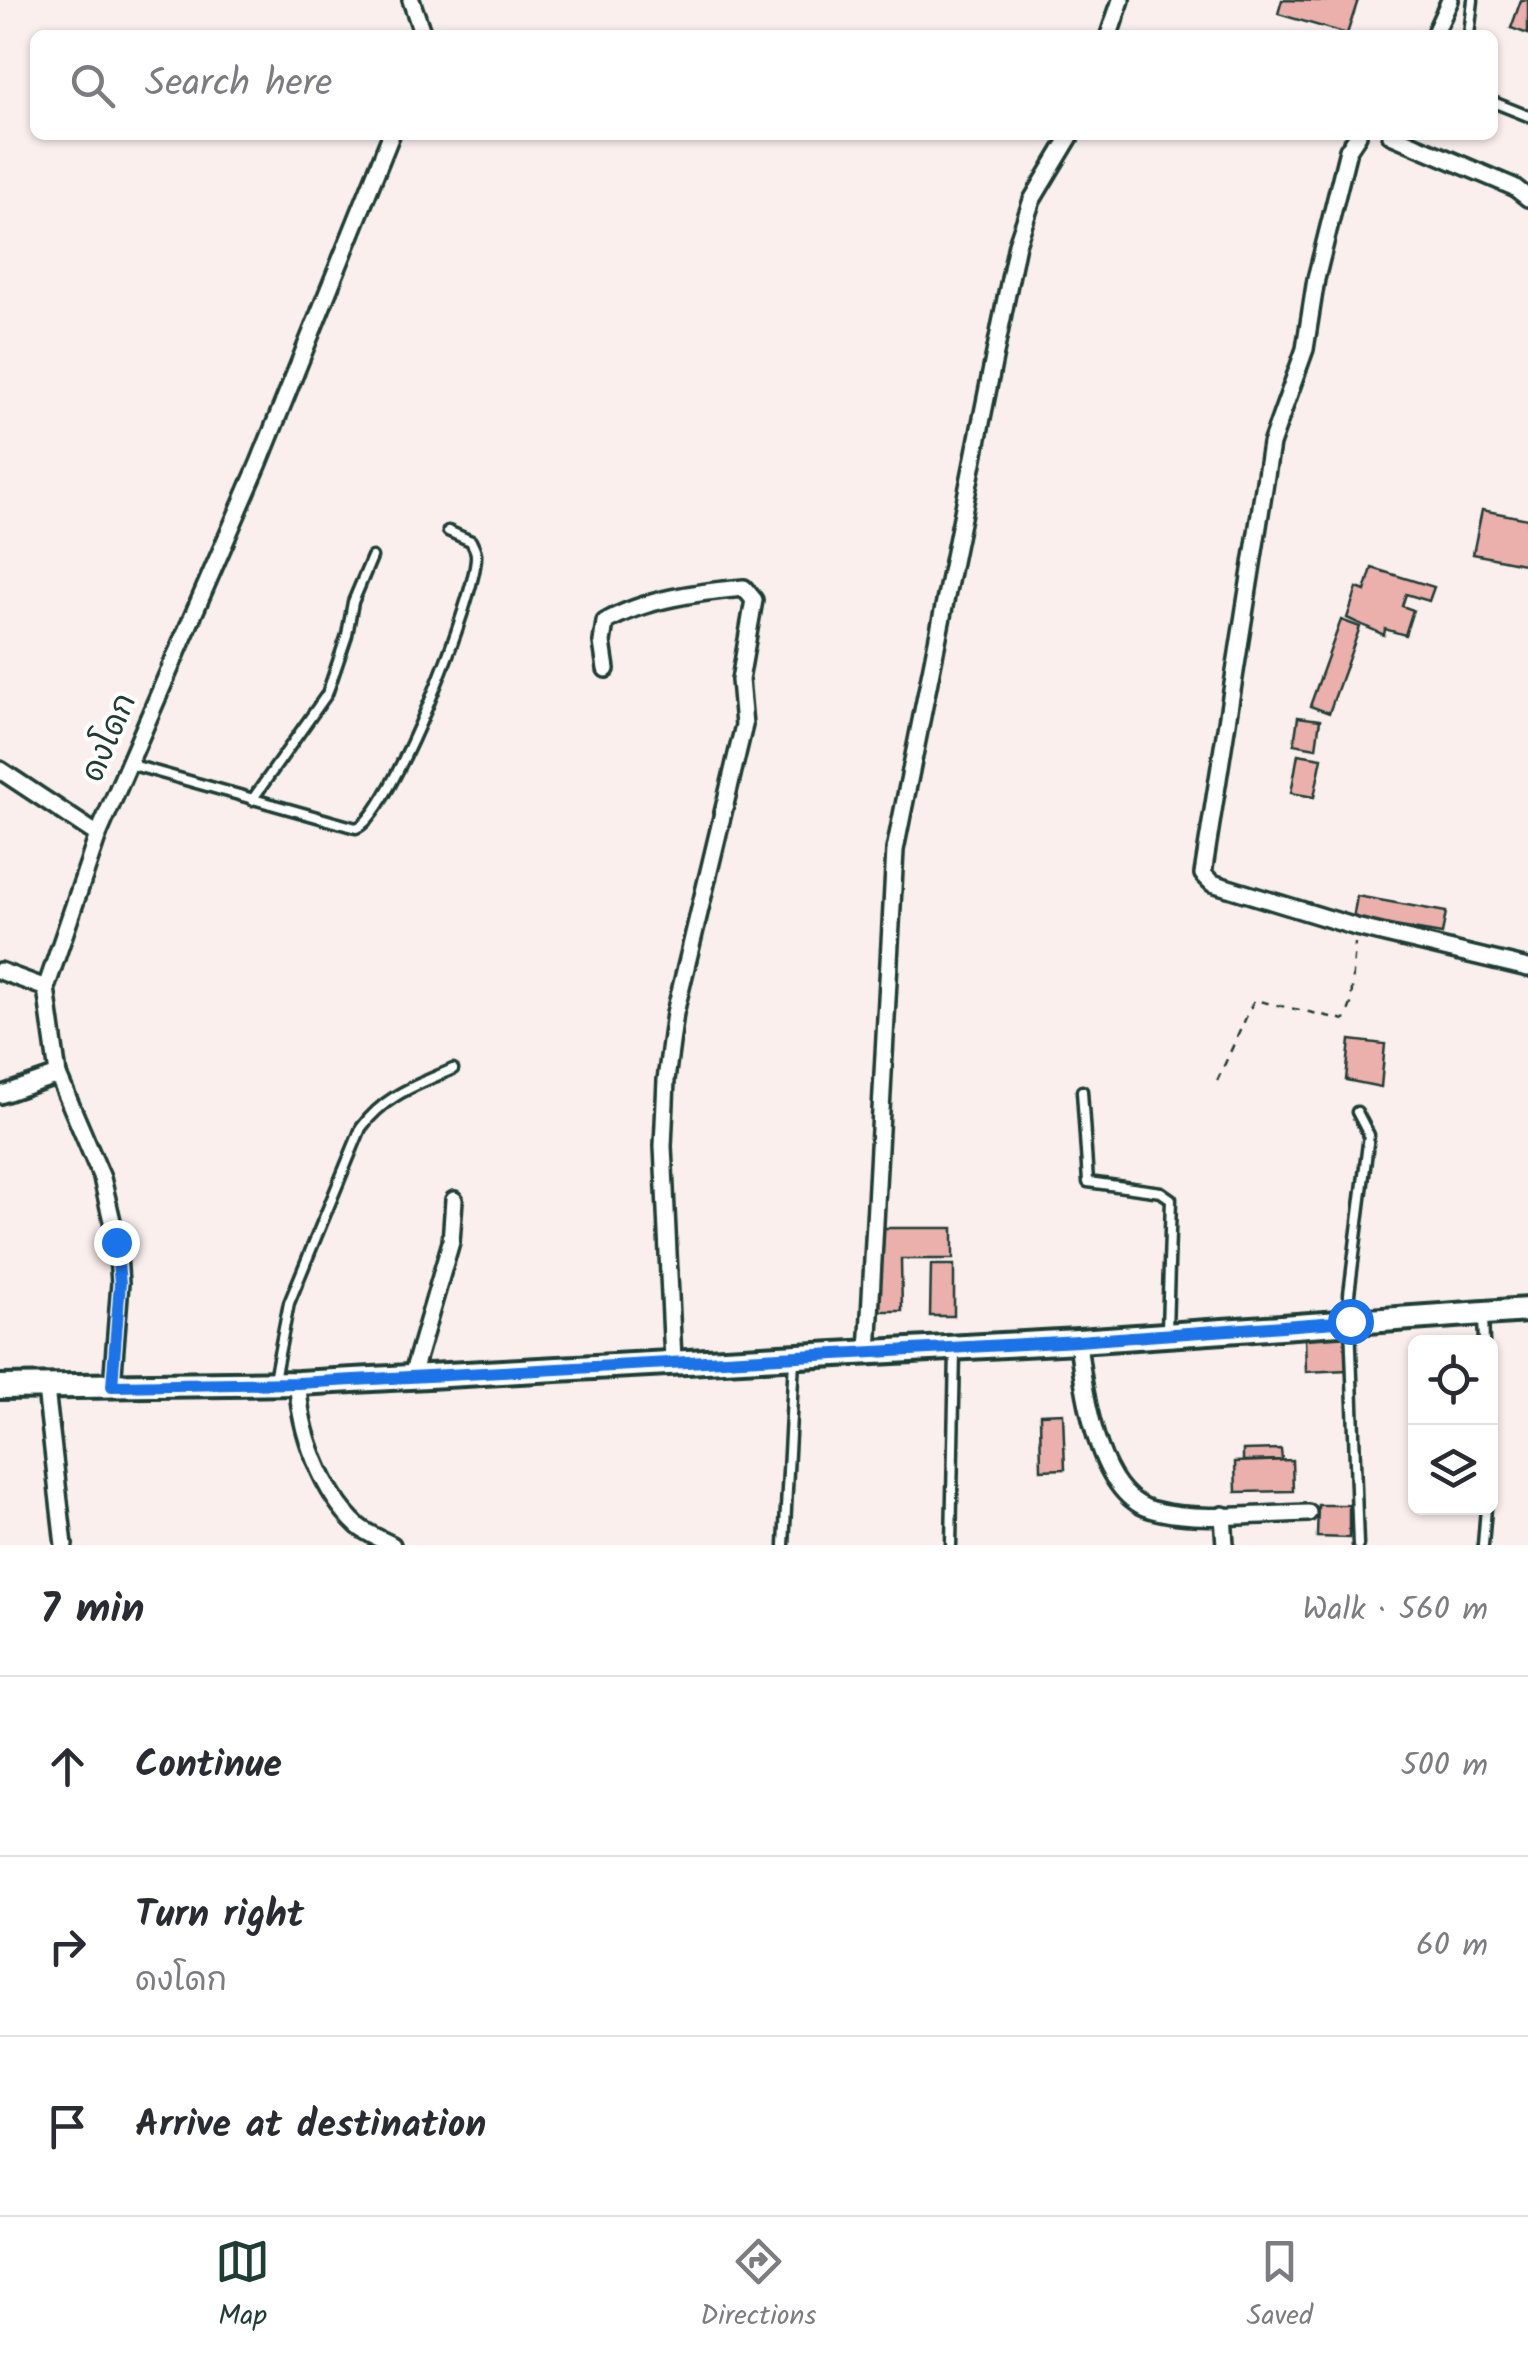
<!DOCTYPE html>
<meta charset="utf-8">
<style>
:root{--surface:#fff;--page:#f2f2f3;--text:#2b2b33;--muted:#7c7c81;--line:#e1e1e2;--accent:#1f3d34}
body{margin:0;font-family:Kalam,"Playpen Sans Thai",sans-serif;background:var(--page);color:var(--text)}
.controls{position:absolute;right:30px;bottom:30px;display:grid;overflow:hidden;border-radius:15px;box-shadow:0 2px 8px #0004}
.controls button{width:90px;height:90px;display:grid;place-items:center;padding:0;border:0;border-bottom:2px solid var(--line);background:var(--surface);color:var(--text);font:50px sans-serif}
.stop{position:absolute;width:30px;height:30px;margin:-22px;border:8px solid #1a73e8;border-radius:50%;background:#fff}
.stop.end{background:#1a73e8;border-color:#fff;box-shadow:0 2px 10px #0008}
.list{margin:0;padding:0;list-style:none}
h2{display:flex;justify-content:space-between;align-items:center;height:130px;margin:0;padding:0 40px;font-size:42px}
h2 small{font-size:32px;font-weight:400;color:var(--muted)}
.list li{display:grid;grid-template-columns:65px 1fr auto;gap:30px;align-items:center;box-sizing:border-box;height:180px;padding:0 40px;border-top:2px solid var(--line)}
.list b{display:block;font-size:38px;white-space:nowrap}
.list p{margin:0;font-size:32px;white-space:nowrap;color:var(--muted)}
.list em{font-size:32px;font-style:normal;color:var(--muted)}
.icon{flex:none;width:55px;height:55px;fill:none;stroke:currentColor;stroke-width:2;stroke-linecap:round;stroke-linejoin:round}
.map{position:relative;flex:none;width:1528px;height:1545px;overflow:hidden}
.search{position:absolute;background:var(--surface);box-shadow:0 2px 8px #0004;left:30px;right:30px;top:30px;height:110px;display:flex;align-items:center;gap:25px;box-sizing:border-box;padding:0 35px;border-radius:15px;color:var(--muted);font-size:38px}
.sheet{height:670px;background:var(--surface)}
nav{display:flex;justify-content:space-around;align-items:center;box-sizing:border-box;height:140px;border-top:2px solid var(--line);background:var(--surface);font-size:28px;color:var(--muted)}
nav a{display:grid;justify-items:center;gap:5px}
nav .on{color:var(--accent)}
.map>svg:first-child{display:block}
</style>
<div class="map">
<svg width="1528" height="1545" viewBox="0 0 1528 1545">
<rect width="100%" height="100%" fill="#fbefee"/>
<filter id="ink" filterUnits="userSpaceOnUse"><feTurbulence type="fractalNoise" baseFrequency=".01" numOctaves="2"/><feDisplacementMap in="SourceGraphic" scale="20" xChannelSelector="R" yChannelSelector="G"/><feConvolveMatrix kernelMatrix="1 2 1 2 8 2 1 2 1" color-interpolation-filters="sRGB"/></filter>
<g filter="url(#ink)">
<g fill="#ebb0ab" stroke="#1f3d34" stroke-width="2.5">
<path d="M1282,0L1325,1L1358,0L1347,34L1278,14Z"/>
<path d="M1521,0H1528V34L1511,28Z"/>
<path d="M1482,510L1528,519V565L1473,554Z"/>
<path d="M1372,568L1434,587L1429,601L1406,594L1402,606L1413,610L1405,635L1385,629L1384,635L1347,618L1357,588L1365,591Z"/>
<path d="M1341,620L1360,627L1329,713L1310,706Z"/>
<path d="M1298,717L1320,720L1316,748L1294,744Z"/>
<path d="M1298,754L1322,758L1314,797L1291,793Z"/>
<path d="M1357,896L1446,912L1442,934L1353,919Z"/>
<path d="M1350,1040L1385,1044L1381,1087L1346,1080Z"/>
<path d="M880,1228H953V1259H901L902,1311H880Z"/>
<path d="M931,1265H954V1316H930Z"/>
<path d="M1346,1335L1347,1370L1306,1372L1305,1337Z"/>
<path d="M1063,1413L1065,1469L1041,1470L1040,1414Z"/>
<path d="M1281,1449L1282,1460L1243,1461V1450Z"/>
<path d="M1292,1460L1293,1491L1236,1492L1235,1462Z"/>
<path d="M1318,1505H1349V1538L1317,1537Z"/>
</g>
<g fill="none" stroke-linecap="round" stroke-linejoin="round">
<defs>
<g id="lane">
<path d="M1469,35L1473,0"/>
<path d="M1493,102L1528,116"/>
<path d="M129,764L356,828C389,820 478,593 476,555C476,550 473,546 471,541L448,531"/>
<path d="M252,800L327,694L347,635L353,602L372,557"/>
<path d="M1082,1091L1088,1182L1161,1192L1171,1199L1167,1330"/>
<path d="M1357,1112L1369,1135L1349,1294L1358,1545"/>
<path d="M1483,1317L1484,1342"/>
<path d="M274,1379L289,1303L361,1128C385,1095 417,1085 453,1069"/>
<path d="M784,1545L794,1360"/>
<path d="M951,1545L955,1352"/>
<path d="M1483,1545L1486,1508"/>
</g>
<g id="street">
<path d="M411,0L423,35"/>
<path d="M1109,35L1121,0"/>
<path d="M1434,35L1450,0"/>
<path d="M1358,135L1348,150L1316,279L1305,349L1271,444L1203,874L1212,883L1356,927L1528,968"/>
<path d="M1391,135L1514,187L1528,198"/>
<path d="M606,669L602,642L605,622C645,599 698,592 744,588L754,600L740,680L744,725L675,1013L666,1080L663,1146L673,1360"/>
<path d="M0,770L98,835"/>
<path d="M0,971L46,988"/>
<path d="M0,1095L58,1075"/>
<path d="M1078,1341C1083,1388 1097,1496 1153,1510C1197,1522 1262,1514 1308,1513"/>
<path d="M868,1353L895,850L1017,244L1032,200L1071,135"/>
<path d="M412,1376L451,1242L454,1200"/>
<path d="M298,1383C299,1430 322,1493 358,1526C367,1534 381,1539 392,1545"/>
<path d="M112,1386L120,1283L117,1242L102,1178L58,1075L46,988L98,835L259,463L391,135"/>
<path d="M46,1389L64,1545"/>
<path d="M1223,1515L1225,1545"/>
</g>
<path id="secondary" d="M0,1387L298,1383L1078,1341L1528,1310"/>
</defs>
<use href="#lane" stroke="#1f3d34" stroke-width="15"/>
<use href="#street" stroke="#1f3d34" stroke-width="22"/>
<use href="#secondary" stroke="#1f3d34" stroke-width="30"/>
<path stroke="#1f3d34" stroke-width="2.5" stroke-dasharray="8 8" stroke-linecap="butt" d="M1217,1081L1254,1000L1345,1020L1351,1004L1355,943"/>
<use href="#lane" stroke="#fff" stroke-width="8"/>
<use href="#street" stroke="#fff" stroke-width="15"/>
<use href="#secondary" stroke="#fff" stroke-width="22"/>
</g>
</g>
<g fill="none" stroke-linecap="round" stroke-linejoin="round" filter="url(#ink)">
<path stroke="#1a73e8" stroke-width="12" d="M116,1242L120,1283L112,1386L298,1383L1078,1341L1350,1321"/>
</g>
<g text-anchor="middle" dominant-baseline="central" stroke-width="8" stroke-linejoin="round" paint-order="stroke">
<g font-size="32" fill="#1f3d34" stroke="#fff">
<text transform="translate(110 738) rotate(-67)">ดงโดก</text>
</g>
</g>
</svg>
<div class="controls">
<button><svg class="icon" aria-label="locate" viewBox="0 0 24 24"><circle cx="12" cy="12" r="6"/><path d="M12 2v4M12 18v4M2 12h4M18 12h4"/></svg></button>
<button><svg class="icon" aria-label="layers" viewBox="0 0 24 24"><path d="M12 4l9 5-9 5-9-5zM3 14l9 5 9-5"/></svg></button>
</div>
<div class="stop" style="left:1350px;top:1321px"></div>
<div class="stop end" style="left:116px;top:1242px"></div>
<div class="search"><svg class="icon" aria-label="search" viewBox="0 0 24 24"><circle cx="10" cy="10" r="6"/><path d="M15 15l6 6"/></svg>Search here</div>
</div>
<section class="sheet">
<h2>7 min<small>Walk · 560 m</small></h2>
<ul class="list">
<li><svg class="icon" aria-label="ahead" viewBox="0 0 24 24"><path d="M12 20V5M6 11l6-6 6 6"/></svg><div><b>Continue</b></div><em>500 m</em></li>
<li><svg class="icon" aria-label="right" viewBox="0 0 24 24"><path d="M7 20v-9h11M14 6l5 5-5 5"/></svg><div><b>Turn right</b><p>ดงโดก</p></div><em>60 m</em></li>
<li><svg class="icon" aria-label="arrive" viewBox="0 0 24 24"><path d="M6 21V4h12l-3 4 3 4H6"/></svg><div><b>Arrive at destination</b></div></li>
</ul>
</section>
<nav>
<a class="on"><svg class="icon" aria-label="map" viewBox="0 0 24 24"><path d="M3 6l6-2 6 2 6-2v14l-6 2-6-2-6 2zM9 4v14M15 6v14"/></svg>Map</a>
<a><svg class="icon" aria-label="directions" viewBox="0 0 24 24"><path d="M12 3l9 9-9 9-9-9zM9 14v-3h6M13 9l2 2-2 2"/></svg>Directions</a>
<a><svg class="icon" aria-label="saved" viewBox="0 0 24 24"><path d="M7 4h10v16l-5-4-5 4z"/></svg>Saved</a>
</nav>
